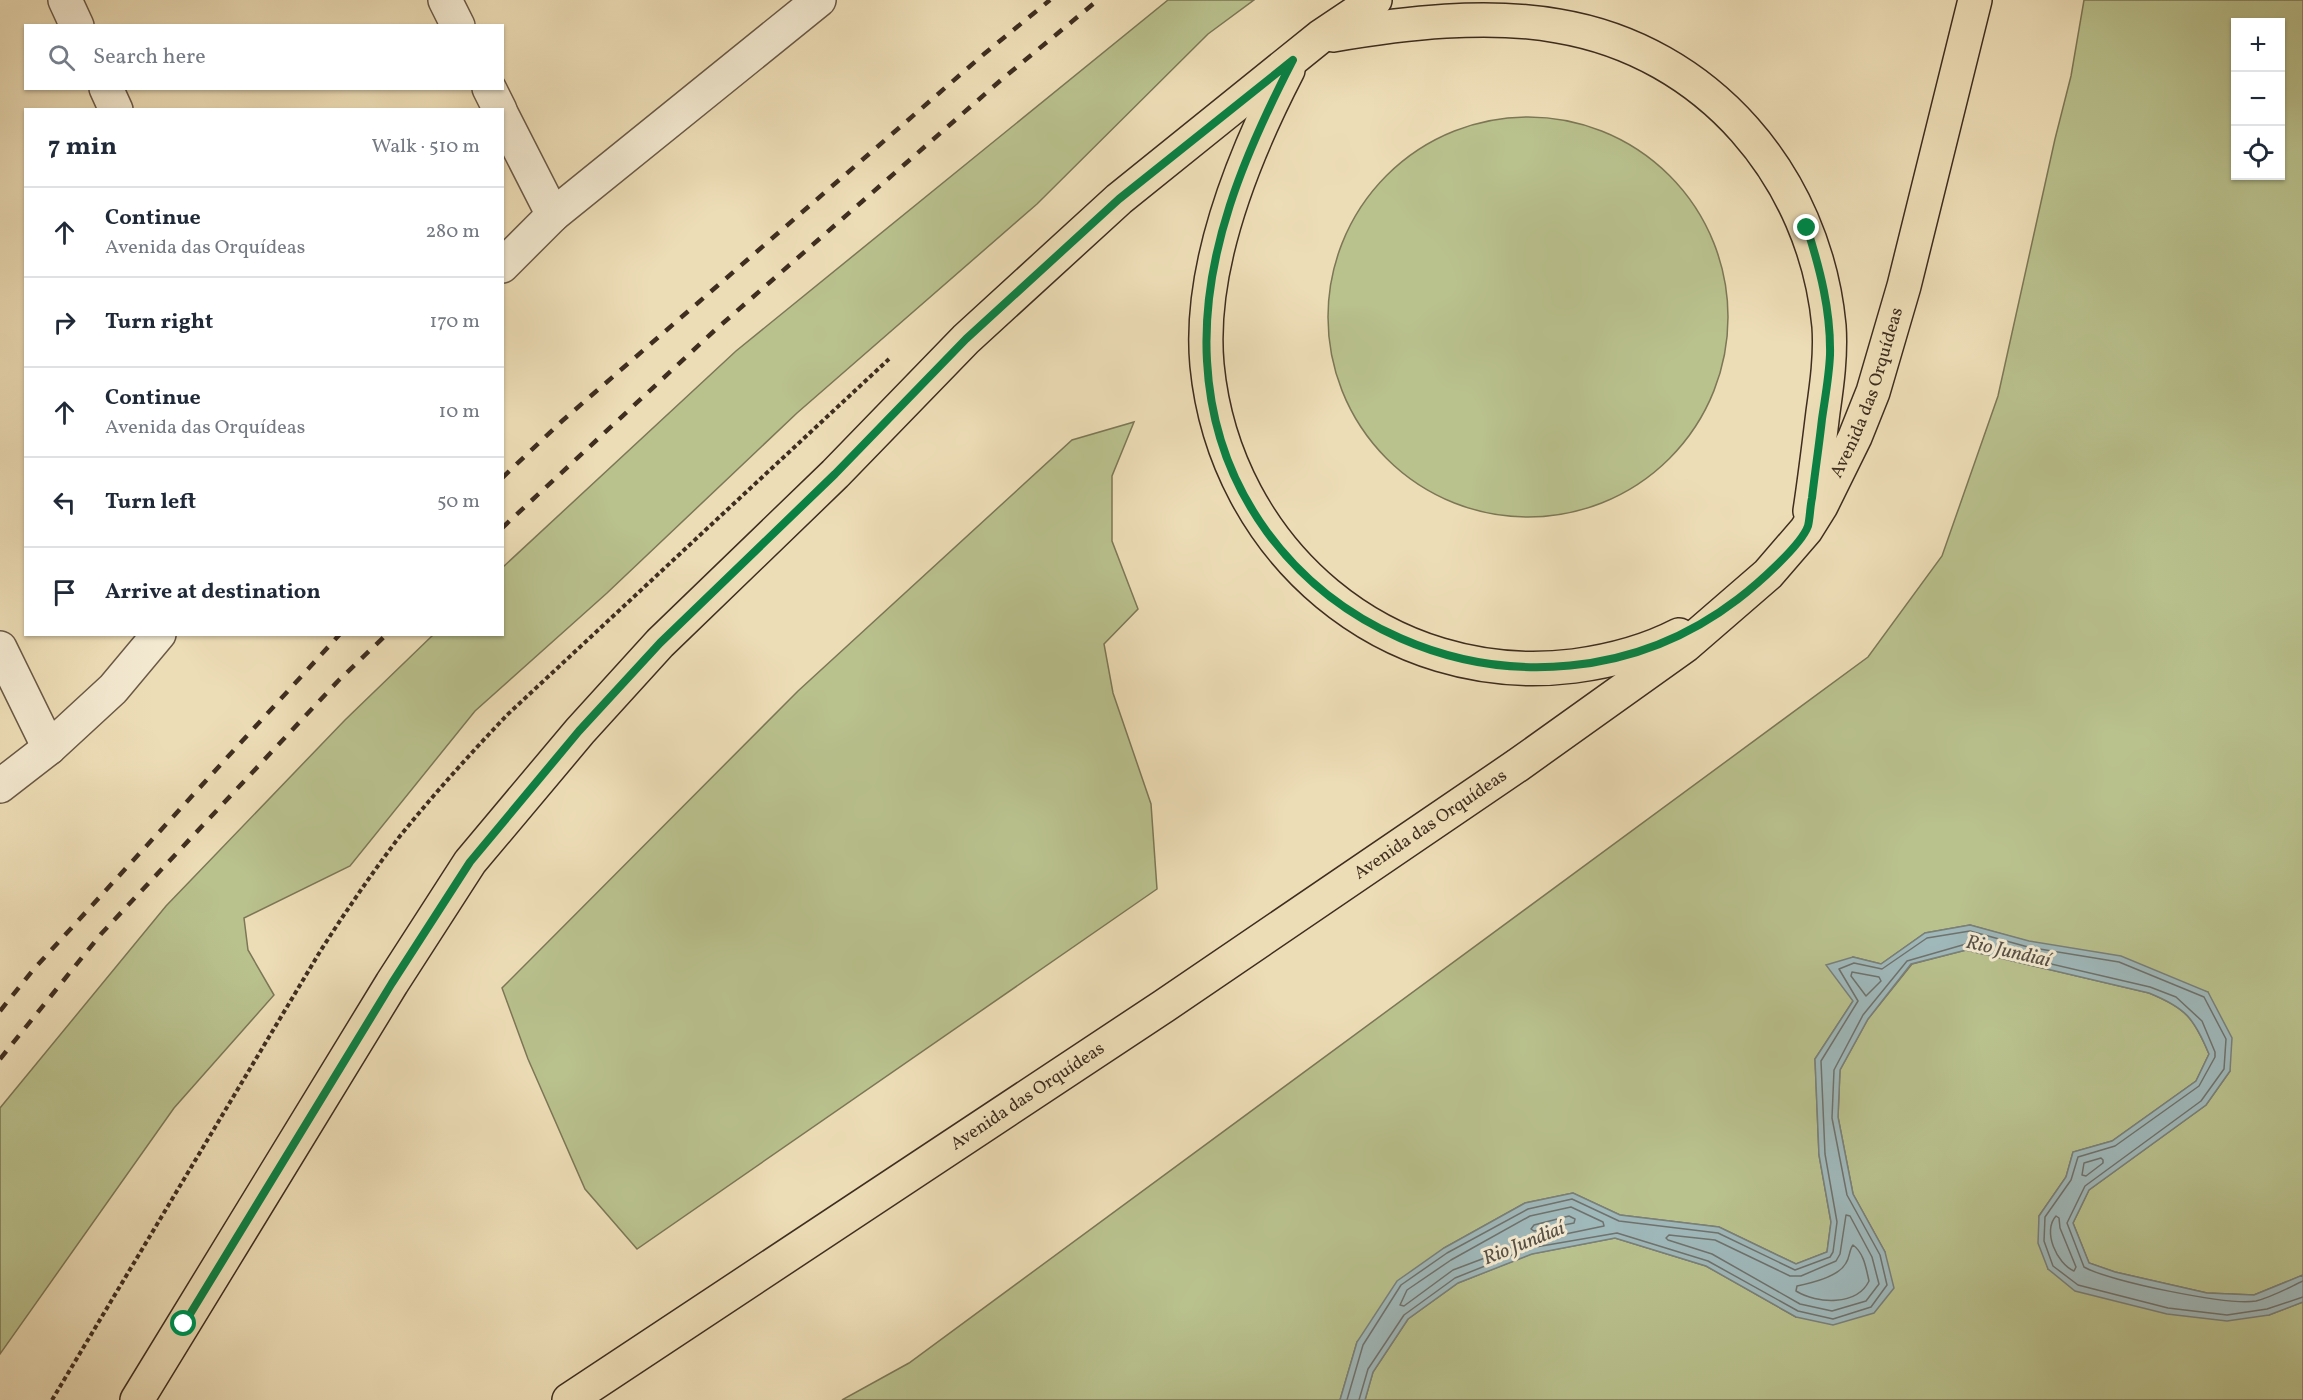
<!DOCTYPE html>
<meta charset="utf-8">
<style>
:root{--surface:#fff;--page:#f2f2f3;--text:#1f2937;--muted:#747a83;--line:#e0e1e3}
body{margin:0;font-family:Vollkorn,serif;background:var(--page);color:var(--text)}
.controls{position:absolute;right:18px;top:18px;display:grid;overflow:hidden;border-radius:0px;box-shadow:0 2px 4px #0004}
.controls button{width:54px;height:54px;display:grid;place-items:center;padding:0;border:0;border-bottom:2px solid var(--line);background:var(--surface);color:var(--text);font:30px sans-serif}
.stop{position:absolute;width:18px;height:18px;margin:-14px;border:4px solid #0b8043;border-radius:50%;background:#fff}
.stop.end{background:#0b8043;border-color:#fff;box-shadow:0 2px 6px #0008}
.list{margin:0;padding:0;list-style:none}
h2{display:flex;justify-content:space-between;align-items:center;height:78px;margin:0;padding:0 24px;font-size:26px}
h2 small{font-size:20px;font-weight:400;color:var(--muted)}
.list li{display:grid;grid-template-columns:39px 1fr auto;gap:18px;align-items:center;box-sizing:border-box;height:90px;padding:0 24px;border-top:2px solid var(--line)}
.list b{display:block;font-size:22px;white-space:nowrap}
.list p{margin:0;font-size:20px;white-space:nowrap;color:var(--muted)}
.list em{font-size:20px;font-style:normal;color:var(--muted)}
.icon{flex:none;width:33px;height:33px;fill:none;stroke:currentColor;stroke-width:2;stroke-linecap:round;stroke-linejoin:round}
.map{position:relative;flex:none;width:2303px;height:1400px;overflow:hidden}
.search{position:absolute;background:var(--surface);box-shadow:0 2px 4px #0004;left:24px;top:24px;width:480px;height:66px;display:flex;align-items:center;gap:15px;box-sizing:border-box;padding:0 21px;border-radius:0px;color:var(--muted);font-size:22px}
.panel{position:absolute;background:var(--surface);box-shadow:0 2px 4px #0004;left:24px;top:108px;width:480px;height:528px;border-radius:0px}
.map>svg:first-child{display:block}
</style>
<div class="map">
<svg width="2303" height="1400" viewBox="0 0 2303 1400">
<rect width="100%" height="100%" fill="#edddb6"/>
<filter id="stains"><feTurbulence type="fractalNoise" baseFrequency=".00333" numOctaves="4"/><feColorMatrix values="0 0 0 0 .2 0 0 0 0 .09 0 0 0 0 .02 0 0 0 .5 -.17"/></filter>
<radialGradient id="worn" r=".72"><stop offset=".6" stop-color="#630" stop-opacity="0"/><stop offset="1" stop-color="#630" stop-opacity=".3"/></radialGradient>
<g fill="#b9c18d" stroke="#7c7756" stroke-width="1.5" fill-rule="evenodd">
<path d="M1168,0H1254L1208,34L1037,204L797,413L607,593L475,711L350,866L244,918L248,950L274,995L174,1108L0,1354V1108L166,906L345,720L433,635L502,634L503,567L736,351Z"/>
<path d="M2084,0H2303V1275L2254,1295L2207,1293L2115,1272L2089,1263L2073,1223L2089,1190L2206,1105L2230,1071L2208,992L1970,925L1925,933L1881,964L1853,957V1001L1815,1059L1819,1155L1831,1222L1827,1252L1796,1264L1719,1227L1620,1215L1573,1193L1525,1203L1444,1248L1357,1342L1340,1400H842L909,1363L1868,657L1942,556L1998,396L2055,139L2071,76ZM2236,22H2280V176H2236Z"/>
<circle cx="1528" cy="317" r="200"/>
<path d="M1134,422L1112,476V541L1138,609L1104,644L1113,693L1151,804L1157,889L637,1249L585,1189L528,1059L502,988L798,691L1072,440Z"/>
<path d="M1966,950L2149,993C2186,1008 2194,1018 2209,1054L2196,1081L2112,1141L2073,1152L2066,1177L2039,1216L2048,1269L2269,1315L2303,1302V1400H1365L1373,1372L1408,1319L1458,1283L1531,1254L1615,1238L1706,1266L1796,1317L1885,1252L1853,1194L1838,1117L1840,1070L1868,1019L1912,964Z"/>
</g>
<path fill="#9fb8ba" stroke="#79807c" stroke-width="1.5" d="M1970,925L2029,941L2121,956L2208,992L2232,1038L2230,1071L2206,1105L2089,1190L2073,1223L2089,1263L2115,1272L2207,1293L2254,1295L2303,1275V1302L2269,1315L2227,1321L2167,1314L2075,1291L2048,1269L2038,1243L2039,1216L2066,1177L2073,1152L2112,1141L2196,1081L2209,1054C2194,1018 2186,1008 2149,993L1966,950L1911,964L1868,1019L1840,1070L1838,1117L1853,1194L1885,1252L1894,1288L1874,1313L1833,1325L1796,1317L1706,1266L1615,1238L1532,1254L1458,1283L1408,1319L1373,1372L1365,1400H1340L1357,1342L1397,1281L1444,1248L1525,1203L1573,1193L1620,1215L1719,1227L1796,1264L1827,1252L1831,1222L1819,1155L1815,1059L1853,1001L1826,965L1853,957L1881,964L1925,933Z"/>
<g fill="none" stroke-linecap="round" stroke-linejoin="round">
<g stroke="#6f726d" stroke-width="1.5">
<path d="M1852,972L1879,977L1881,981L1866,996L1851,976Z"/>
<path d="M2101,1158L2103,1160V1163L2086,1176L2082,1175L2084,1163Z"/>
<path d="M1571,1207L1603,1222L1604,1226L1527,1242L1453,1270L1404,1306L1400,1305L1407,1290L1451,1260L1530,1216Z"/>
<path d="M1846,1215L1850,1216L1872,1257L1879,1284L1866,1301L1832,1311L1800,1304L1712,1254L1668,1240L1666,1238L1669,1235L1715,1240L1790,1276H1801L1836,1261L1840,1254Z"/>
<path d="M1569,1216L1575,1219L1574,1223L1534,1231L1531,1229L1534,1225Z"/>
<path d="M2056,1216L2059,1218L2060,1228L2076,1267L2074,1271C2057,1264 2042,1231 2056,1216Z"/>
<path d="M1853,1245C1864,1253 1866,1268 1869,1281C1857,1306 1817,1304 1796,1291L1797,1286C1812,1283 1839,1276 1846,1263C1850,1257 1849,1250 1853,1245Z"/>
<path d="M1347,1400L1363,1345L1401,1285L1447,1253L1528,1209L1572,1199L1619,1221L1718,1233L1795,1270L1830,1257L1833,1252L1837,1222L1825,1154L1821,1061L1858,1001L1839,969L1854,963L1882,969L1927,938L1970,931L2028,947L2119,962L2204,997L2226,1039L2224,1069L2201,1101L2085,1186L2067,1223L2084,1267C2108,1281 2229,1306 2256,1301C2272,1297 2288,1288 2303,1281"/>
<path d="M1359,1400L1368,1369L1404,1315L1455,1278L1530,1248L1617,1233L1708,1261L1798,1311L1833,1319L1871,1307L1887,1285L1880,1255L1847,1195L1832,1118L1834,1070L1863,1015L1907,961L1966,944L2150,987L2176,997L2202,1021L2215,1052V1057L2199,1086L2115,1146L2078,1157L2071,1180L2045,1217L2044,1241L2053,1266L2078,1285L2168,1308L2227,1315L2267,1309L2303,1297"/>
</g>
<defs>
<g id="street">
<path d="M65,0L77,26"/>
<path d="M445,0L458,26"/>
<path d="M106,88L116,110"/>
<path d="M489,88L500,110"/>
<path d="M502,115L553,215"/>
<path d="M502,266L553,215L819,0"/>
<path d="M0,648L49,748"/>
<path d="M0,786L49,748L113,689L159,634"/>
</g>
<g id="primary">
<path d="M1333,35C1404,23 1487,13 1558,26C1708,51 1815,177 1829,326C1831,355 1827,384 1823,412C1819,445 1815,478 1810,511"/>
<path d="M1288,70C1244,155 1198,268 1207,365C1225,551 1387,689 1574,666C1611,661 1646,652 1679,635"/>
<path d="M137,1400L392,983L470,862L580,731L660,643L835,474L966,339L1119,199L1320,37L1375,0"/>
<path id="s1" d="M569,1400L1164,1006L1518,765L1686,645L1768,574L1806,530L1821,506L1855,437L1873,392L1904,286L1975,0"/>
</g>
</defs>
<use href="#street" stroke="#6a5946" stroke-width="36"/>
<use href="#primary" stroke="#3f2d20" stroke-width="36"/>
<path stroke="#3f2d20" stroke-width="4" stroke-dasharray="4.5 3" stroke-linecap="butt" d="M52,1400L321,950C346,911 372,873 400,836C434,794 470,754 507,715L889,359"/>
<use href="#street" stroke="#f3e9d0" stroke-width="33"/>
<use href="#primary" stroke="#edddb6" stroke-width="33"/>
<g stroke="#3f2d20" stroke-width="4.5" stroke-dasharray="10 10" stroke-linecap="butt">
<path d="M502,478L562,421L984,54L1050,0"/>
<path d="M502,528L714,331L1001,80L1098,0"/>
<path d="M0,1011L33,970L340,634"/>
<path d="M0,1059L101,934L338,681L387,634"/>
</g>
</g>
<g fill="none" stroke-linecap="round" stroke-linejoin="round">
<path stroke="#0b8043" stroke-width="8" d="M184,1324L392,983L470,862L579,731L660,643L835,474L966,339L1119,199L1293,60C1245,153 1201,255 1207,361C1221,625 1532,757 1738,599C1755,586 1801,546 1808,526C1810,518 1810,507 1812,498C1815,472 1819,446 1822,419C1825,398 1829,377 1830,355C1831,311 1820,269 1807,228"/>
</g>
<g text-anchor="middle" dominant-baseline="central" stroke-width="6" stroke-linejoin="round" paint-order="stroke">
<g font-size="18" fill="#3f2d20" stroke="#f3e9d0">
<text stroke="none"><textPath href="#s1" startOffset="1666">Avenida das Orquídeas</textPath></text>
<text stroke="none"><textPath href="#s1" startOffset="1036">Avenida das Orquídeas</textPath></text>
<text stroke="none"><textPath href="#s1" startOffset="550">Avenida das Orquídeas</textPath></text>
</g>
<g font-size="20" font-style="italic" fill="#575046" stroke="#f3e9d0">
<text transform="translate(2008 952) rotate(13)">Rio Jundiaí</text>
<text transform="translate(1524 1244) rotate(-22)">Rio Jundiaí</text>
</g>
</g>
<rect width="100%" height="100%" filter="url(#stains)"/>
<rect width="100%" height="100%" fill="url(#worn)"/>
</svg>
<div class="controls">
<button>+</button>
<button>−</button>
<button><svg class="icon" aria-label="locate" viewBox="0 0 24 24"><circle cx="12" cy="12" r="6"/><path d="M12 2v4M12 18v4M2 12h4M18 12h4"/></svg></button>
</div>
<div class="stop" style="left:184px;top:1324px"></div>
<div class="stop end" style="left:1807px;top:228px"></div>
<div class="search"><svg class="icon" aria-label="search" viewBox="0 0 24 24"><circle cx="10" cy="10" r="6"/><path d="M15 15l6 6"/></svg>Search here</div>
<section class="panel">
<h2>7 min<small>Walk · 510 m</small></h2>
<ul class="list">
<li><svg class="icon" aria-label="ahead" viewBox="0 0 24 24"><path d="M12 20V5M6 11l6-6 6 6"/></svg><div><b>Continue</b><p>Avenida das Orquídeas</p></div><em>280 m</em></li>
<li><svg class="icon" aria-label="right" viewBox="0 0 24 24"><path d="M7 20v-9h11M14 6l5 5-5 5"/></svg><div><b>Turn right</b></div><em>170 m</em></li>
<li><svg class="icon" aria-label="ahead" viewBox="0 0 24 24"><path d="M12 20V5M6 11l6-6 6 6"/></svg><div><b>Continue</b><p>Avenida das Orquídeas</p></div><em>10 m</em></li>
<li><svg class="icon" aria-label="left" viewBox="0 0 24 24"><path d="M17 20v-9H6M10 6l-5 5 5 5"/></svg><div><b>Turn left</b></div><em>50 m</em></li>
<li><svg class="icon" aria-label="arrive" viewBox="0 0 24 24"><path d="M6 21V4h12l-3 4 3 4H6"/></svg><div><b>Arrive at destination</b></div></li>
</ul>
</section>
</div>
